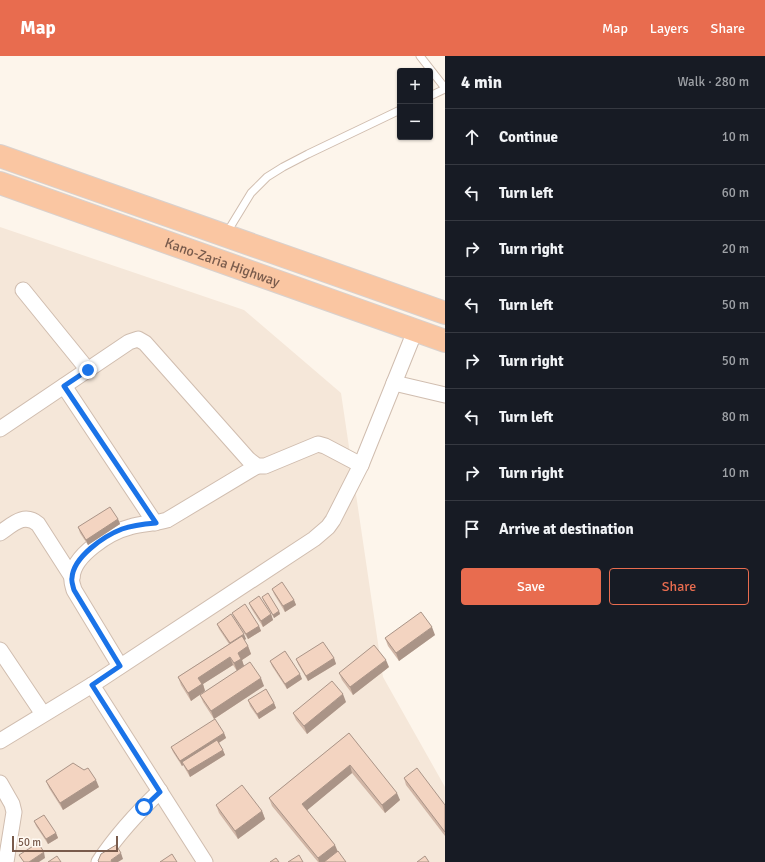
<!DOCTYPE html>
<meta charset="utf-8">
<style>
:root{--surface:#171b24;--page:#242831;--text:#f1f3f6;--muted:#9ea1a6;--line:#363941;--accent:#e86c4f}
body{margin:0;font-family:Signika,sans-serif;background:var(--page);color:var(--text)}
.controls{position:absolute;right:12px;top:12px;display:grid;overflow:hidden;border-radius:4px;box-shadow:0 1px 3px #0004}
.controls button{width:36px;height:36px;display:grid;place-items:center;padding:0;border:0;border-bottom:1px solid var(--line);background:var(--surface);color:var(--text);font:20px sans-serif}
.scale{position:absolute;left:12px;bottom:10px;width:106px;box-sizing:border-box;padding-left:4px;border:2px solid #795b4c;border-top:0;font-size:11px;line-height:14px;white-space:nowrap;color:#795b4c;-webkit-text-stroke:3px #fff9f2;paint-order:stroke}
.stop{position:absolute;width:12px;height:12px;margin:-9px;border:3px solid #1a73e8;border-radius:50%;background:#fff}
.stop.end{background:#1a73e8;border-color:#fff;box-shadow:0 1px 4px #0008}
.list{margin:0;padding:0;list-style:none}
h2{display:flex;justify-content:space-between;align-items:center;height:52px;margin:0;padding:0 16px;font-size:17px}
h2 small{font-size:13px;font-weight:400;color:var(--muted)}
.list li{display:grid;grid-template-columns:26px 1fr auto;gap:12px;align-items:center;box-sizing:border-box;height:56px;padding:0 16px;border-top:1px solid var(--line)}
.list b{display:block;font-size:15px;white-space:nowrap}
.list em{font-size:13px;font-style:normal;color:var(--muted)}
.actions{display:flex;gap:8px;padding:12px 16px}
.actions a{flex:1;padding:9px 0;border:1px solid var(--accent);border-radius:4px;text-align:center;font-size:14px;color:var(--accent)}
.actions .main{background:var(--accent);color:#fff}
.icon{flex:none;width:22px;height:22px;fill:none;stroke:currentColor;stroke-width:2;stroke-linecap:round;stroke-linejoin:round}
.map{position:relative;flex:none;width:445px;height:806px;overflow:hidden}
header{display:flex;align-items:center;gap:24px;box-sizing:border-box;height:56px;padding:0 20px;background:var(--accent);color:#fff}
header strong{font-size:19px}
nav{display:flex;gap:22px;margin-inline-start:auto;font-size:14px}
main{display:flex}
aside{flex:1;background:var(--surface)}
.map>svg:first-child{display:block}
</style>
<header>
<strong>Map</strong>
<nav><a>Map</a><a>Layers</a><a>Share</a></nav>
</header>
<main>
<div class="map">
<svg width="445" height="806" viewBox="0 0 445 806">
<rect width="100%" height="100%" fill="#fdf5eb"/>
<path fill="#f5e7d9" d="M0,171L244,254L341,337L383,621L445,731V806H0Z"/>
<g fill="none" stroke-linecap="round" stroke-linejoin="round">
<defs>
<g id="service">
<path d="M420,0L445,32"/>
<path d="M430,40L445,33"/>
<path d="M226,178L251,137L267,121L283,111L308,98L400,54"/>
</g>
<g id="minor">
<path d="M23,234L88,314"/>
<path d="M394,327L445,339"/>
<path d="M64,330L155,467"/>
<path d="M0,373L129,286L138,283L145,287L248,403L257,410H265L318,388L325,390L361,409"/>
<path d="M0,477C12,469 24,456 38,468L72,521"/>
<path d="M0,594L43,658"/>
<path d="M120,610L74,534C73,530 71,525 72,522C73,499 110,476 130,471C142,467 155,468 167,464L257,410"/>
<path d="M92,629L205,806"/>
<path d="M0,685L92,629L314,483L328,471L333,464L361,409L415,275"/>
<path d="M0,727L12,748L14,756L6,806"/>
<path d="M99,806C116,780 137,757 160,735"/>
</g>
<g id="trunk">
<path d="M0,100L445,257"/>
<path id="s1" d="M0,127L445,285"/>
</g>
</defs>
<use href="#service" stroke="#d0bdaf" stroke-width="9"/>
<use href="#minor" stroke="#d0bdaf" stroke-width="17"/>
<use href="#trunk" stroke="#d9d1cd" stroke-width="24"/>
<use href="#service" stroke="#fff" stroke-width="7"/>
<use href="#minor" stroke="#fff" stroke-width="15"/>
<use href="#trunk" stroke="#fac6a2" stroke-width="22"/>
</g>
<g fill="#d1b6a6">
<path d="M118,463L120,468L88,489L80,477L78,471Z"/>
<path d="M272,533L294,544L296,549L285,556L274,538Z"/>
<path d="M262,541L279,555L280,558L274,562L263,544Z"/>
<path d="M249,547L271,558L273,564L263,571L251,552Z"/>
<path d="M232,557L259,570L261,575L248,583L234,562Z"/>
<path d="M217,568L246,583L244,584L248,590L251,598L242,604L244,610L264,630L214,663L203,646L200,639L237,615L233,609L203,628L205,635L191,645L181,629L178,621L229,588L219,573Z"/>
<path d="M435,579L399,605L388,590L385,582Z"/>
<path d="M334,602L336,608L308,625L298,608L296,603Z"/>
<path d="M270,605L302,623L287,633L272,610Z"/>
<path d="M389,611L353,639L342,624L339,617Z"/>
<path d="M248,644L274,647L276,652L259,663L250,650Z"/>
<path d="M346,646L307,678L296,664L293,657Z"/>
<path d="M224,677L226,682L219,687L225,699L190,721L183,709L182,710L173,696L171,691Z"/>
<path d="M349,677L400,744L385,757L352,717L307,754L337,796L346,806H318L272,750L269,742Z"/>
<path d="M404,722L445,749V780L406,729Z"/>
<path d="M46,725L99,731L63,754L49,732Z"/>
<path d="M216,749L262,755L265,763L238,783L219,757Z"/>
<path d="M34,765L56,777L58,782L48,788L36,770Z"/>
</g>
<g fill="#aa9487">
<path d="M118,463L120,468L88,489L86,484Z"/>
<path d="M294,544L296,549L285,556L283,550Z"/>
<path d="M279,555L280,558L274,562L273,559Z"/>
<path d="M271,558L273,564L263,571L261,565Z"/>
<path d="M259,570L261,575L248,583L246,578Z"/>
<path d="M432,571L435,579L399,605L396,597Z"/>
<path d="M244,578L246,583L232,593L230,587Z"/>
<path d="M248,590L251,598L242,604L244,610L237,615L234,607L238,597Z"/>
<path d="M230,601L233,609L203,628L205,635L191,645L188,637L198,622Z"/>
<path d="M334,602L336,608L308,625L306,620Z"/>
<path d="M386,604L389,611L353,639L350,631Z"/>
<path d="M300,618L302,623L287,633L285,628Z"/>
<path d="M261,622L264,630L214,663L211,655Z"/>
<path d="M343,638L346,646L307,678L304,670Z"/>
<path d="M274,647L276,652L259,663L257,658Z"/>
<path d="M224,677L226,682L184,709L182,706L183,709L182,710L180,705Z"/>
<path d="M223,694L225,699L190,721L188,715Z"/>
<path d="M350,709L352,717L305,756L302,748Z"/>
<path d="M96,724L99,731L63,754L60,747Z"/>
<path d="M397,737L400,744L385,757L382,749Z"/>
<path d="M262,755L265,763L238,783L235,775Z"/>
<path d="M56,777L58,782L48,788L46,783Z"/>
<path d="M335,789L338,796L325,806H319L318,802Z"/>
<path d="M44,796L45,802L39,806H29Z"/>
<path d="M121,797L123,803L118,806H111V804Z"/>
</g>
<g fill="#f3d4c1" stroke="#aa9487">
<path d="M110,451L118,463L86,484L78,471Z"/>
<path d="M282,526L294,544L283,550L272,533Z"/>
<path d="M268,537L279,555L273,559L262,541Z"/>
<path d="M259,540L271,558L261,565L249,547Z"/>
<path d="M245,548L259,570L246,578L232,557Z"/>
<path d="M421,556L432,571L396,597L385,582Z"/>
<path d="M231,558L244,578L230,587L217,568Z"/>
<path d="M242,580L248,590L238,597L241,603L234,607L230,601L198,622L202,628L188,637L178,621Z"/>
<path d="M323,586L334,602L306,620L296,603Z"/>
<path d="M374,589L386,604L350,631L339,617Z"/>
<path d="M285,595L300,618L285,628L270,605Z"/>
<path d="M250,606L261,622L211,655L200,639Z"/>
<path d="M332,625L343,638L304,670L293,657Z"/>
<path d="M266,633L274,647L257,658L248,644Z"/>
<path d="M215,663L224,677L180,705L171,691Z"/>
<path d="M349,677L397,737L382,749L350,709L302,748L335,789L318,802L269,742Z"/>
<path d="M217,684L223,694L188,715L182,706Z"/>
<path d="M73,707L84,714L88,712L96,724L60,747L46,725Z"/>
<path d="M417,712L445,749V776L404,722Z"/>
<path d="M242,729L262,755L235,775L216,749Z"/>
<path d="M44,759L56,777L46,783L34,765Z"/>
<path d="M38,787L44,796L29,806H24L19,799Z"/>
<path d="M116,789L121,797L111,804L112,806H99L98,805L101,798Z"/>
<path d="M338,795L346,806H324Z"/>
<path d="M172,798L177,806H160Z"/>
<path d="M299,799L303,806H288Z"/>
<path d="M57,800L61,806H48Z"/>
<path d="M425,800L429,806H417Z"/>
<path d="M276,802L279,806H270Z"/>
</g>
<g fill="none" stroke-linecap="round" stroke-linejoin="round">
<path stroke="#1a73e8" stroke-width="5" d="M88,314L64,330L156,467C144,468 133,469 122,473C104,480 73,501 72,522C71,525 73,530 74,534L120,610L92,629L160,736L144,751"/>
</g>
<g text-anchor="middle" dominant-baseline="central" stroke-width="3" stroke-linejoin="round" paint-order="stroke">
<g font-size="14" fill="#795b4c" stroke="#fff9f2">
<text stroke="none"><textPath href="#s1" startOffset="236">Kano-Zaria Highway</textPath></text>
</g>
</g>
</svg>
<div class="controls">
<button>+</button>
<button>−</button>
</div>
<div class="scale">50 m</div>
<div class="stop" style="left:144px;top:751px"></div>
<div class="stop end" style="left:88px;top:314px"></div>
</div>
<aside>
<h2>4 min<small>Walk · 280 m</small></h2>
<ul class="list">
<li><svg class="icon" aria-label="ahead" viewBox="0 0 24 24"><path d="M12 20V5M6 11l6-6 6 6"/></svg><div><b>Continue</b></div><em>10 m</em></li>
<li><svg class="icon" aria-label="left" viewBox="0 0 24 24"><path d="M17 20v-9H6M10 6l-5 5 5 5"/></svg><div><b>Turn left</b></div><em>60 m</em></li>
<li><svg class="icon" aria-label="right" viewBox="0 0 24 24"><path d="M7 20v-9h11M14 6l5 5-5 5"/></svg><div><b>Turn right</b></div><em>20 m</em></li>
<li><svg class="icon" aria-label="left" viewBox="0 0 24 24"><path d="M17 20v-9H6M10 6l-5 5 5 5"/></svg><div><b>Turn left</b></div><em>50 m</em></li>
<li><svg class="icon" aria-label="right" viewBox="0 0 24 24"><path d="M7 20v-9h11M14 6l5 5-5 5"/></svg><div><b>Turn right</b></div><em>50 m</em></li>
<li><svg class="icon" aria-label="left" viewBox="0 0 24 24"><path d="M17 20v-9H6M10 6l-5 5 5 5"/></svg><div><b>Turn left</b></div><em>80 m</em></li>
<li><svg class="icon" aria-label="right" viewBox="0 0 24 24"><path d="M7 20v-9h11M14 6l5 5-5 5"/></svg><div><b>Turn right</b></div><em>10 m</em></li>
<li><svg class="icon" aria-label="arrive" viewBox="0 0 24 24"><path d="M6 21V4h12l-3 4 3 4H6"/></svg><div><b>Arrive at destination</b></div></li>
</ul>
<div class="actions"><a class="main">Save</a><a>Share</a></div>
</aside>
</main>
